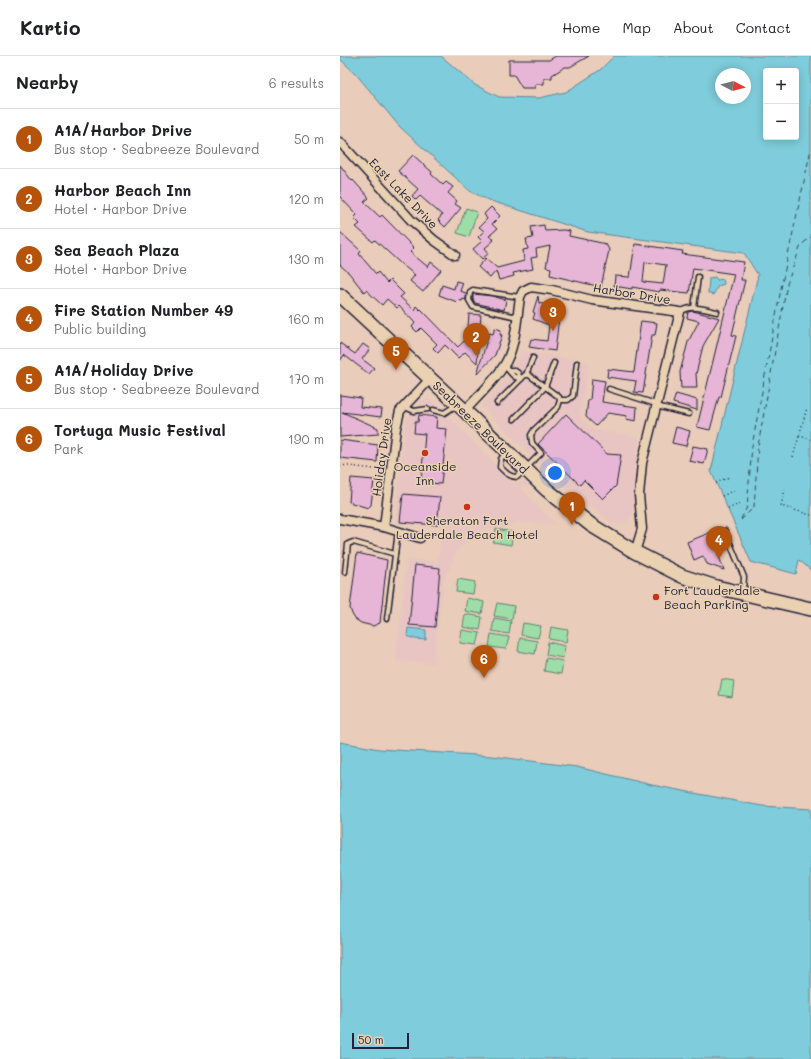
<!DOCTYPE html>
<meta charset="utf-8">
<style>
:root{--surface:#fff;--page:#f6f6f6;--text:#202124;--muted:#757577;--line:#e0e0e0;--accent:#b45309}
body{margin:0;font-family:Mali,sans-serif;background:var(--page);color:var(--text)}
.controls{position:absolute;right:12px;top:12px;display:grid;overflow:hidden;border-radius:4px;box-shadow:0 2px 10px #0003}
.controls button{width:36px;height:36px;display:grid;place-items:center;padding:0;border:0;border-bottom:1px solid var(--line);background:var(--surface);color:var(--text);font:20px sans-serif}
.compass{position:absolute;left:375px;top:12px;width:36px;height:36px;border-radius:50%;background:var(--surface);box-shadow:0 2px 10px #0003;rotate:97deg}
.scale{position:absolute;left:12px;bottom:10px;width:57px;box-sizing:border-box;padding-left:4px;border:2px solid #22223b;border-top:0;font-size:11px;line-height:14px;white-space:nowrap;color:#22223b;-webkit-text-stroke:3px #ead1b2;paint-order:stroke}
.you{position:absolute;left:215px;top:417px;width:14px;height:14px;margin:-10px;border:3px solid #fff;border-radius:50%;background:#1a73e8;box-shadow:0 0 0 6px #1a73e833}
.badge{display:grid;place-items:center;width:26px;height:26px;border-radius:50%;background:var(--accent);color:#fff;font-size:13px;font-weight:700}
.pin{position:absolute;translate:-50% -33px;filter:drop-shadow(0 1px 2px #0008)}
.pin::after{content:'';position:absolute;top:21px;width:14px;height:12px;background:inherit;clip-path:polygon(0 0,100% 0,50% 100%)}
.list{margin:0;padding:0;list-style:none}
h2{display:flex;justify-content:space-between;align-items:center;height:52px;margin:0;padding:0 16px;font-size:17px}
h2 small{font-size:13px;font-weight:400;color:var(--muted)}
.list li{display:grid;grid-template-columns:26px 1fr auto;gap:12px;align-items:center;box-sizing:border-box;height:60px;padding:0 16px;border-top:1px solid var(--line)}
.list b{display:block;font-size:15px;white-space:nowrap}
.list p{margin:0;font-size:13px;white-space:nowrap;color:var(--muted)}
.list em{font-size:13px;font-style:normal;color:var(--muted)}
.map{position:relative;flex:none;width:471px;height:1003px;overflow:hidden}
header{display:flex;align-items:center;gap:24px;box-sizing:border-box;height:56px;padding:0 20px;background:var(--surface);border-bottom:1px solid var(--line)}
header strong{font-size:19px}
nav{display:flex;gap:22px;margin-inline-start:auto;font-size:14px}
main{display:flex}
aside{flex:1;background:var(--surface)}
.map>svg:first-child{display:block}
</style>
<header>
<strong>Kartio</strong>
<nav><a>Home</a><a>Map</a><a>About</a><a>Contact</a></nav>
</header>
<main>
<aside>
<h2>Nearby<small>6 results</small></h2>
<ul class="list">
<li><span class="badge">1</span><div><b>A1A/Harbor Drive</b><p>Bus stop · Seabreeze Boulevard</p></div><em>50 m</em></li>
<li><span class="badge">2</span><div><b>Harbor Beach Inn</b><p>Hotel · Harbor Drive</p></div><em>120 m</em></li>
<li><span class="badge">3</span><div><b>Sea Beach Plaza</b><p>Hotel · Harbor Drive</p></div><em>130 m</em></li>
<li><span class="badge">4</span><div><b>Fire Station Number 49</b><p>Public building</p></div><em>160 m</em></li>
<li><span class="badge">5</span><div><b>A1A/Holiday Drive</b><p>Bus stop · Seabreeze Boulevard</p></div><em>170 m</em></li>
<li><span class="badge">6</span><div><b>Tortuga Music Festival</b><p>Park</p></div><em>190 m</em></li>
</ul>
</aside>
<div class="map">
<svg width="471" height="1003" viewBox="0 0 471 1003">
<rect width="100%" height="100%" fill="#e9ccb9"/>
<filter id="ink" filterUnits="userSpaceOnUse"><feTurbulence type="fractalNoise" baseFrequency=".025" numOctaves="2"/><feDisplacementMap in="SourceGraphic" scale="8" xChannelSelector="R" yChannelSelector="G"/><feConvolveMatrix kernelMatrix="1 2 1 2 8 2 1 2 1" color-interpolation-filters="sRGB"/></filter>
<g filter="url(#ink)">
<path fill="#e8c5c2" d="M181,295L249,306L240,361L253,374L299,381L294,425L293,457L287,465L280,469L271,466L216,423L179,431L215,468L179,466L161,472L141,473L117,494L104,523L93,607L56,605L67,503L98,506L102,471L55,467L66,364L82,344H92L174,428L213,420L141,350L172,317Z"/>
<g fill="#9ddea8" stroke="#608072">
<path d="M126,152L137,156L129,181L117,177Z"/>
<path d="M156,473L173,476L171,489L153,486Z"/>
<path d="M118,523L135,526L133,538L116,536Z"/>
<path d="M127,542L144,546L142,558L125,555Z"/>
<path d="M157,547L174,550L172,563L154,560Z"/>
<path d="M125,558L142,561L140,574L123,571Z"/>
<path d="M154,562L171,565L169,578L152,575Z"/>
<path d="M183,567L201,570L198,582L181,579Z"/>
<path d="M211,571L228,574L226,586L209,583Z"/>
<path d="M122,574L140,577L137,589L120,587Z"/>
<path d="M151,578L169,581L166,593L149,591Z"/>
<path d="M180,582L197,585L195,598L178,595Z"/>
<path d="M208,586L225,590L223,602L206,599Z"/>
<path d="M206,602L223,605L221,618L204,615Z"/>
<path d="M382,623L394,625L392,641L379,639Z"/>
</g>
<g fill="#7fcddc" stroke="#5a899c" fill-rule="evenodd">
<path d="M0,0H101L135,29L159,41L199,42L226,36L260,14L274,0H471V514L459,504L456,518L411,506L371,415L418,219L404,197L248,176L148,144L130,135L59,70L16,18L0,3ZM426,15H456V81H426ZM381,18H405V42H381Z"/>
<path d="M375,221L377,224L383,223L384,228L378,230L373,239L368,237L369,222Z"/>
<path d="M68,572L86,574V584L75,583L67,580Z"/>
<path d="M0,686L39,693L152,700L237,711L312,729L422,750L471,753V1003H0Z"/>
</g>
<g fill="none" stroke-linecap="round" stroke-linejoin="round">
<g stroke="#35445b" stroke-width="1" stroke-dasharray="5 4" stroke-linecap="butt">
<path d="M401,463L407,451L412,390L442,227L471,93"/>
<path d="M401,464L414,451L418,390L447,228L461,189L471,181"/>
</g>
</g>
<g fill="#e7b6d6" stroke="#22223b" fill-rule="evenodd">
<path d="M216,0H249L230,11H225L212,19V22H204V28H195V32H182L174,19H169V4H209Z"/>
<path d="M73,99L92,116L91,118L103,129L106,126L113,131L108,137L117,145L115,148L121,152L105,171L98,164L102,159L80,140L76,144L72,140L78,133L58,115Z"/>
<path d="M0,109L12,125L13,124L29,142L24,146L40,161L42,159L74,192L70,196L88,211L91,206L101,214L83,236L70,225L75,219L60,207L35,184L33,186L16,171L20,168L14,162L17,159L0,141Z"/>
<path d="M151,151L160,160L152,168L157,173L149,180L154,184L145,192L149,197L142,203L133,193L142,185L138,181L144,175L139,171L147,163L144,158Z"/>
<path d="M204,169L205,175L223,174L230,175L229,180L266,188L269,194L261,231L210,219L211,212L206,211L210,190L196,193L197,201L191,202L193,213L173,217L174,220L159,224L156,215L150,222L138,211L146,202L157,212L184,205L183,194L188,193L186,183L193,182L191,171Z"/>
<path d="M0,176L21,195L19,198L36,218L38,216L47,227L50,224L64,238L60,241L74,254L76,250L80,254L81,253L118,291L127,282L129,258L141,259L137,307L125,296L118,302L105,289L98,297L93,292L97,288L81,272L77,276L72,271L75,267L59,250L57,252L47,243L42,249L26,234L24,236L9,217L0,209Z"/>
<path d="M295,188L343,195L342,198L404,206L401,224H405L392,279L396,280L381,341H379L370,374L357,371L394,218L353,212L349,237L320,234L319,236L292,231V233L274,230L275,220L290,221ZM305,206L326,209L323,228L303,226Z"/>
<path d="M116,225L123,227L120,235L126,237V244L123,243L122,245L118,244L117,246L99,239L102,229L114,233Z"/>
<path d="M133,238L152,240L166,244L164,254L135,247L133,243Z"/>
<path d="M198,240L199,247L220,253L215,295L189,291L191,283L207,285L209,269L193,263L195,257L193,256Z"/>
<path d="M353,255L379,262L363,290L356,318L357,332H341L340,316L348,286L359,265L347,262L348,256Z"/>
<path d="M301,265L317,267L315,279H312L303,337L294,336L296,325L267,321L268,313L294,316Z"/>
<path d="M155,272L161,274L160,279H162L155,299L137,318L149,277L153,278Z"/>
<path d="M0,287L15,298L23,288L30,293L22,303L34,312L29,318L4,299L0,305Z"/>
<path d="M252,323L265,325L262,346L297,351L296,365L286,363L287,360L268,357L256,370L246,361L248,344H250Z"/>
<path d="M336,338L357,344V354L333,347Z"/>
<path d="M0,339L21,342L20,351L42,353L41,361L2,356L38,372V378L0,381Z"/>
<path d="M226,358L267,398L281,399L276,430L263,443L244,424L240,429L198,388Z"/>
<path d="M79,359L97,361L96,372L107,373L101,428L81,426L85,378L74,377L75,366H78Z"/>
<path d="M336,371L350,375L346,390L332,387Z"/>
<path d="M0,384L38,389L37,406L0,402Z"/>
<path d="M353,390L368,393L364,408L349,405Z"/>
<path d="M11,422L34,424L31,449L28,452L9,446Z"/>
<path d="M63,438L100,441L97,469L60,466Z"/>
<path d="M374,475L382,496L378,498L384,514L367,508L363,500L354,504L347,486Z"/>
<path d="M17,497L47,504L40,567L33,570L21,567L15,563L12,558L10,552Z"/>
<path d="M75,509L100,512L95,571L69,569Z"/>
</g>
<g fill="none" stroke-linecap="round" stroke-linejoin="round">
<defs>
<g id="service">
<path d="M354,252L358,221"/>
<path d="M340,256C352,248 363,253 377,256"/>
<path d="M177,261L133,251L129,244L130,236L133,234L180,241"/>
<path d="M164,309C167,312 173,321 175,321C177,322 179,322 181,323L185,319H189L219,341L220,344L218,351L194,374L191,379L192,387L201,397L177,421C169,421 165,416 160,411L161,403L165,397"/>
<path d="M170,314L175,315L178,317L180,322"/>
<path d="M187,318V316L193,302"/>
<path d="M269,333L316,348"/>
<path d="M220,344H228L233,340L237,307"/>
<path d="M157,347L181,323"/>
<path d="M316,350L349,358"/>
<path d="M65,351L74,355L88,353"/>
<path d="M93,354L104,357L115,350"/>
<path d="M174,363L205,331L214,307"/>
<path d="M385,475L404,521L403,535"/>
<path d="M5,516L8,488L13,486L55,498"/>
<path d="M47,563L58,475"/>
</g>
<g id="minor">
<path d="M0,86L71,164L94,184L115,199"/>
<path d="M125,355C137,341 161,319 168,302C176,284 177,262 180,241L183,235L191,231L212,234L252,244L340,256L302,407L299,439L302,473L295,496"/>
<path d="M0,463L44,471L80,482"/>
<path d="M44,471L56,372L60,355L90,323"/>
</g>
<path id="primary" d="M0,239L125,355L207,434L251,469L295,496L342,520L376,531L471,553"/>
</defs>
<use href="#service" stroke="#22223b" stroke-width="7"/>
<use href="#minor" stroke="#22223b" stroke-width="11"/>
<use href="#primary" stroke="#22223b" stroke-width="16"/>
<g stroke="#22223b" stroke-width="1.5" stroke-dasharray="1 3" stroke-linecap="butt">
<path d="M459,380L471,383"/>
<path d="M453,401L467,352"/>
<path d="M0,409L43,414"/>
<path d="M376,427L389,421"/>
<path d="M445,433L441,450L471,459"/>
<path d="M382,440L395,434"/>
<path d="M388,453L401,447"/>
</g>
<use href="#service" stroke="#ead1b2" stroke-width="4"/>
<use href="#minor" stroke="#ead1b2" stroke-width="8"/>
<use href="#primary" stroke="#ead1b2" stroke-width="13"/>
</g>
</g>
<g fill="#c8321e" stroke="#ead1b2" stroke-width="1.5">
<circle cx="85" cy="397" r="4"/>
<circle cx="127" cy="451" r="4"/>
<circle cx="316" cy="541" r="4"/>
</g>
<g text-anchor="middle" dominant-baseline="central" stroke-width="3" stroke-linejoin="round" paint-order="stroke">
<g font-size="12" fill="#22223b" stroke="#ead1b2">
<text transform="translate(64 137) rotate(46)">East Lake Drive</text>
<text transform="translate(292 237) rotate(9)">Harbor Drive</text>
<text transform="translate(141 371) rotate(44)">Seabreeze Boulevard</text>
<text transform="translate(41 401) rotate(-82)">Holiday Drive</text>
</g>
<g font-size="12" fill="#22223b" stroke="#ead1b2">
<text x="85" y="410">Oceanside<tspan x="85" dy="14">Inn</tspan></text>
<text x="127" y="464">Sheraton Fort<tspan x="127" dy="14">Lauderdale Beach Hotel</tspan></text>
<text x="324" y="534" text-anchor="start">Fort Lauderdale<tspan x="324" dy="14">Beach Parking</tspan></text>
</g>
</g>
</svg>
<div class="controls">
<button>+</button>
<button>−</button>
</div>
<svg class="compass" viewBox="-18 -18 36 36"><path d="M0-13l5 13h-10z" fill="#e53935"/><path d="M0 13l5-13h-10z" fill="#757577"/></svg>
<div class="scale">50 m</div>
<div class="you"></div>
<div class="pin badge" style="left:232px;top:469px">1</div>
<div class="pin badge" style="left:136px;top:300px">2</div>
<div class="pin badge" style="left:213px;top:275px">3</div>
<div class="pin badge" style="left:379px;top:503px">4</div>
<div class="pin badge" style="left:56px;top:314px">5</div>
<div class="pin badge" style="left:144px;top:622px">6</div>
</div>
</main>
